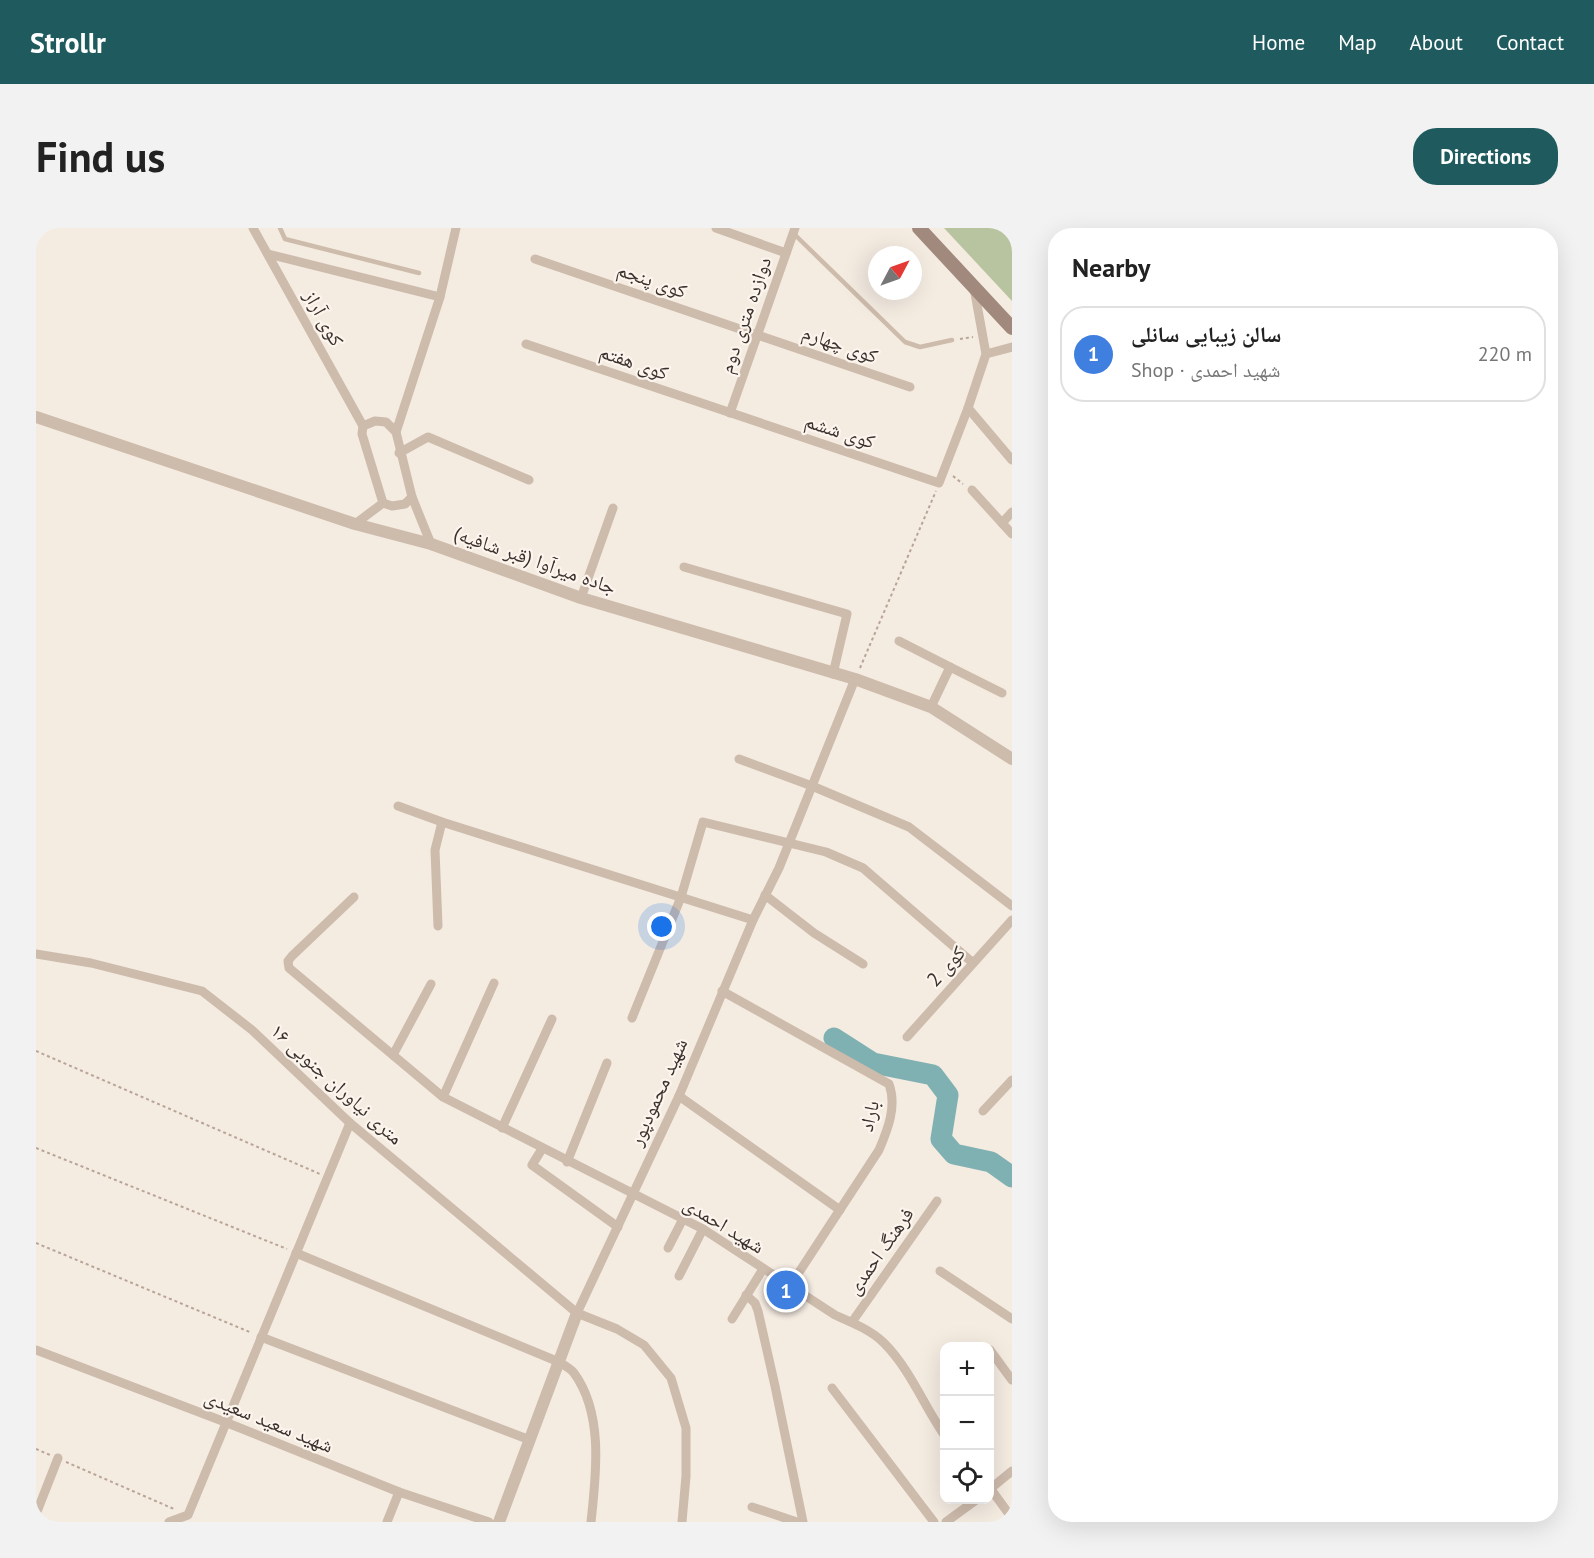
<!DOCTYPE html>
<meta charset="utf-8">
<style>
:root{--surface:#fff;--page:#f2f2f2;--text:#222;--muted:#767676;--line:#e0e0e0;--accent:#1f5a5e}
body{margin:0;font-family:"PT Sans","Noto Naskh Arabic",sans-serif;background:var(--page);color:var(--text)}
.controls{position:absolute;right:18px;bottom:18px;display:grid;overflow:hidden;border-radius:12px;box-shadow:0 6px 24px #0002}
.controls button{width:54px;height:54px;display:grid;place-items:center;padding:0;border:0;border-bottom:2px solid var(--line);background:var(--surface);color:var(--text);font:30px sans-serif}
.compass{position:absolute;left:832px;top:18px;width:54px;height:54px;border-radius:50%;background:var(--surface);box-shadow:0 6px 24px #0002;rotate:49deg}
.you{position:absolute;left:626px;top:699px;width:21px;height:21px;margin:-15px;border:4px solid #fff;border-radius:50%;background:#1a73e8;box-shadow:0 0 0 9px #1a73e833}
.badge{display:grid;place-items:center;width:39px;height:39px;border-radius:50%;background:var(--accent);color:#fff;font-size:20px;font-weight:700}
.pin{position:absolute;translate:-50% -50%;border:3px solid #fff;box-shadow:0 2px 6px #0006}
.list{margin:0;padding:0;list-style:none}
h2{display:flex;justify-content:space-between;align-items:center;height:78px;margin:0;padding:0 24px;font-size:26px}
h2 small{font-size:20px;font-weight:400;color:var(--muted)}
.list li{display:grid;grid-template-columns:39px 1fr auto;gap:18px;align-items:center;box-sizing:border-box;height:96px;margin:0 12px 12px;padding:0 12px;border:2px solid var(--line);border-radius:24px}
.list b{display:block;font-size:22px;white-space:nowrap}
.list p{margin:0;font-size:20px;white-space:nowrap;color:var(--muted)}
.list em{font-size:20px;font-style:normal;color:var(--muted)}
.icon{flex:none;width:33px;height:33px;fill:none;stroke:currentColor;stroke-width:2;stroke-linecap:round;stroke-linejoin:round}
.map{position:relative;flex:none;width:976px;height:1294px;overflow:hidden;border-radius:24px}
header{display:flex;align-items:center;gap:36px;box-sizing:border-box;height:84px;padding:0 30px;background:var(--accent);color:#fff}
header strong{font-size:28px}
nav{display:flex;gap:33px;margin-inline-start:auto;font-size:21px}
.intro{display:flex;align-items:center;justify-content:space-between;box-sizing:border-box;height:144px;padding:0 36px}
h1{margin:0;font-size:42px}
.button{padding:15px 27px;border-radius:24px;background:var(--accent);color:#fff;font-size:21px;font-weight:700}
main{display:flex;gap:36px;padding:0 36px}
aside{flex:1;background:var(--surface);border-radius:24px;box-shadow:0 6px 24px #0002}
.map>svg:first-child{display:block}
</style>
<header>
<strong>Strollr</strong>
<nav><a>Home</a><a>Map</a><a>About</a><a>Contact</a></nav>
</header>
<div class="intro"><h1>Find us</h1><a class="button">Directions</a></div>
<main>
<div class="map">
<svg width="976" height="1294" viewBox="0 0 976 1294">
<rect width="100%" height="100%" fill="#f4ebe1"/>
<path fill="#b8c4a0" d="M908,0H976V73Z"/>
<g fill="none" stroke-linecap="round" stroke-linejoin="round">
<path stroke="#7fb0b2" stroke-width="21" d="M798,810L837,835L897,847L912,867L905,911L918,926L955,934L976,949"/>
<g stroke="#b9a596" stroke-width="2" stroke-dasharray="3 3" stroke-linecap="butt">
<path d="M924,111L937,109"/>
<path d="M917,248L927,256"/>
<path d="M824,440L900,263"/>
<path d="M0,823L284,946"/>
<path d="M0,920L251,1021"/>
<path d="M0,1015L216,1105"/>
<path d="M0,1221L14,1227"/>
<path d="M30,1234L138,1281"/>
</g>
<g stroke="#cdbbac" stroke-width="4.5">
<path d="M244,0L249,11L383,45"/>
<path d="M757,5L869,114L884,119L916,112"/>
</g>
<g stroke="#cdbbac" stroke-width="9">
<path d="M217,0L327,198"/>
<path d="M680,0L750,25"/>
<path d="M232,26L404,69"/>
<path d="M499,31L874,159"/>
<path d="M490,116L903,255L932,180L950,126L938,60"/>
<path d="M950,126L976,119"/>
<path d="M932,180L976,232"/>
<path d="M694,185L759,0"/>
<path d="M339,193L350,194L360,204L376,269L369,276L356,278L347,275L326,206L327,198Z"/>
<path d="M360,204L404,69L420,0"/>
<path d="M363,225L392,209L493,252"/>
<path d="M936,262L976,306"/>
<path d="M376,269L395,316"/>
<path d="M966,295L976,284"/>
<path d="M319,296L347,275"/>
<path d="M648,339L811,386L797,446"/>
<path d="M545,370L577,280"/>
<path d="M863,413L914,439L895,479"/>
<path d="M914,439L966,465"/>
<path d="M703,531L776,558L873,599L976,678"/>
<path d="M362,578L406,594L717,692"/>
<path d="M729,667L778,705L827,736"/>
<path d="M318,669L256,728L252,733L253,740L407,869L667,1001L799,1087C815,1094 835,1102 848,1115C874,1141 888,1178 909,1208"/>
<path d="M402,698L399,622L406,594"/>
<path d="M0,726L55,735L166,763L216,802L314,895L541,1085L581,1101L608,1117L635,1150L650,1200V1248L646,1294"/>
<path d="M686,763L853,856C861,878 852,901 843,922L754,1058"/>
<path d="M596,790L645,669L667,594L790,624L827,640L937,735"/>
<path d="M871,809L976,692"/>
<path d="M357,827L395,756"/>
<path d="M643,868L804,982"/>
<path d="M407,869L458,755"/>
<path d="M947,883L976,852"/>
<path d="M466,900L516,791"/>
<path d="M506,921L496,937L582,999"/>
<path d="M531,934L571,835"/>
<path d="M632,1020L647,991"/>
<path d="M260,1025L523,1134C528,1137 535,1141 538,1145C568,1186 560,1247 555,1294"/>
<path d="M904,1043L976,1091"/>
<path d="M643,1048L667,1001"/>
<path d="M710,1067L719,1075L722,1083L739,1158L767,1294"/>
<path d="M541,1085L643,868L717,692L743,640L819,451"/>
<path d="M696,1091L727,1041"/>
<path d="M816,1094L901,973"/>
<path d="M225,1109L494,1212"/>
<path d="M0,1122L189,1194L363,1264L453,1294"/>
<path d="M954,1122L976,1152"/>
<path d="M796,1160L898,1294"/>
<path d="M954,1260L976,1290"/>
<path d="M954,1261L976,1243"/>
<path d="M716,1279L761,1294"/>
<path d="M0,1286L22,1230"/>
<path d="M133,1294L152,1287L314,895"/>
<path d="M351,1294L363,1264"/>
<path d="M910,1294L940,1272"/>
</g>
<g stroke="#cdbbac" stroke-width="12">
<path d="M0,189L319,296L395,316L545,370L819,451L895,479L976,531"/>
<path d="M463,1294L541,1085"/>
</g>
<path stroke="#a18a7d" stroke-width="14" d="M883,0L976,100"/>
</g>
<g text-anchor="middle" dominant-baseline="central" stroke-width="4.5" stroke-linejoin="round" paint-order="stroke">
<g font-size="20" fill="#3b302b" stroke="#fbf5ee">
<text transform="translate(616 52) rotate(19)">کوی پنجم</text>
<text transform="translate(709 87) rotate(-71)">دوازده متری دوم</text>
<text transform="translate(288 90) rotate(61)">کوی آراز</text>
<text transform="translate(804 116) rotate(19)">کوی چهارم</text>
<text transform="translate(598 134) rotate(19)">کوی هفتم</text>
<text transform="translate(804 203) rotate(18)">کوی ششم</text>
<text transform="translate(499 332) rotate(19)">جاده میرآوا (قبر شافیه)</text>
<text transform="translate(910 738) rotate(-48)">کوی 2</text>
<text transform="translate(301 856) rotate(42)">۱۶ متری نیاوران جنوبی</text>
<text transform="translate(622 864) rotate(-66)">شهید محمودپور</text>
<text transform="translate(833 888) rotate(-77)">باراد</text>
<text transform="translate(688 997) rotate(31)">شهید احمدی</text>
<text transform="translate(844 1023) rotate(-55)">فرهنگ احمدی</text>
<text transform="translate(233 1193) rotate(22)">شهید سعید سعیدی</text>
</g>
</g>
</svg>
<div class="controls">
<button>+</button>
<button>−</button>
<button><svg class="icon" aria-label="locate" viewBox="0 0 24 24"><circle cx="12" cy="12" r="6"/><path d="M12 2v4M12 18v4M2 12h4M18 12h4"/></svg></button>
</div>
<svg class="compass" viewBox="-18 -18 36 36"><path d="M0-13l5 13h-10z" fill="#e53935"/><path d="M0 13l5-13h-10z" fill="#767676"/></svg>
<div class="you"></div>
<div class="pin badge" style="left:750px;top:1062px;background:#3f7fe0">1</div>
</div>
<aside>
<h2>Nearby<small></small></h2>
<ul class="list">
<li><span class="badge" style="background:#3f7fe0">1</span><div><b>سالن زیبایی سانلی</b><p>Shop · شهید احمدی</p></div><em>220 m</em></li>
</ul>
</aside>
</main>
